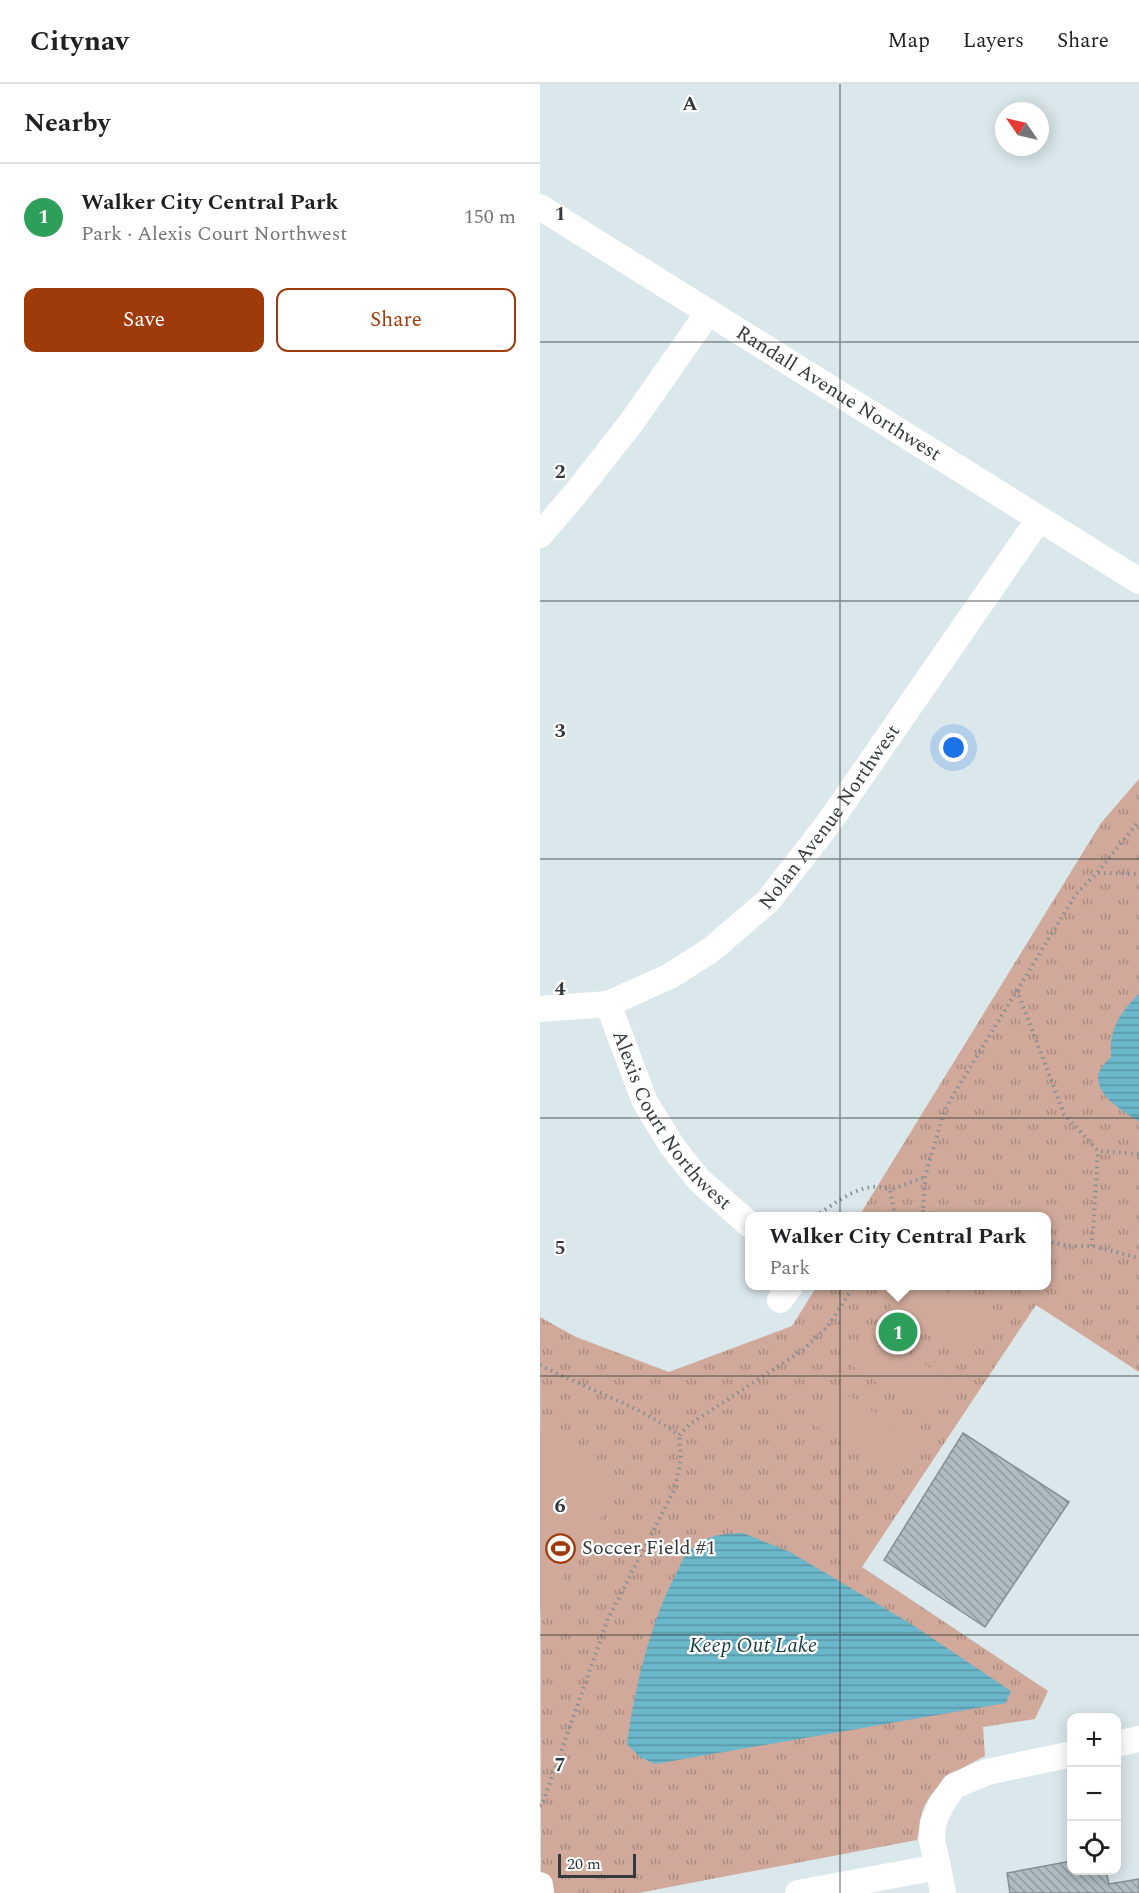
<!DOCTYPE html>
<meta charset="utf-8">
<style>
:root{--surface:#fff;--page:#f2f2f2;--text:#202124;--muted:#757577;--line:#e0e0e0;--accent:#9f3a0b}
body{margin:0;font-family:Spectral,serif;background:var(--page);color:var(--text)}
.controls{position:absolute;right:18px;bottom:18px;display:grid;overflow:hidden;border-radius:12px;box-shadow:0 3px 15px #0003}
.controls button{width:54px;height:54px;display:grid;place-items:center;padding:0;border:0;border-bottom:2px solid var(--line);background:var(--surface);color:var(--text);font:30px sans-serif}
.compass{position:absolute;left:455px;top:18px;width:54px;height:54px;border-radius:50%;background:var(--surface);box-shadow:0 3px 15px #0003;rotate:304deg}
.scale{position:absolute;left:18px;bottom:15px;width:78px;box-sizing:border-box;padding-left:6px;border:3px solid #343a3b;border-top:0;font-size:16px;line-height:21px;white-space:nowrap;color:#343a3b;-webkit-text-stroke:4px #fff;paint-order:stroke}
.you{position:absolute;left:414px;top:664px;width:21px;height:21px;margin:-15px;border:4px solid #fff;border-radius:50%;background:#1a73e8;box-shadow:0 0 0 9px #1a73e833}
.badge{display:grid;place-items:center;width:39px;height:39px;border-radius:50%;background:var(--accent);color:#fff;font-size:20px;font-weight:700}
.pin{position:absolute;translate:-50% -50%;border:3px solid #fff;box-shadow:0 2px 6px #0006}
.popup{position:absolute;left:205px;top:1128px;width:306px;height:78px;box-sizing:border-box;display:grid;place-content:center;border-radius:12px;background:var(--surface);filter:drop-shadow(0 2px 4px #0005);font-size:20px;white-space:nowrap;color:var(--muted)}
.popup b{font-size:22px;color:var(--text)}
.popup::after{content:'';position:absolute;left:50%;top:100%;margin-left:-12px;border:12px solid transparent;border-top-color:var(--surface)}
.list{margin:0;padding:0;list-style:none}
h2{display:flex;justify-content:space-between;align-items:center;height:78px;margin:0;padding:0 24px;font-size:26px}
h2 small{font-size:20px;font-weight:400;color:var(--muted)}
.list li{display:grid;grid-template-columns:39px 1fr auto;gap:18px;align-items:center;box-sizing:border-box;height:108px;padding:0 24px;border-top:2px solid var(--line)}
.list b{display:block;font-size:22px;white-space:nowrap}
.list p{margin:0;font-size:20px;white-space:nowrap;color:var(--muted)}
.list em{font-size:20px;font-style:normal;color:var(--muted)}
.actions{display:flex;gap:12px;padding:18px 24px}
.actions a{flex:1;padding:14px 0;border:2px solid var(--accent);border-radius:12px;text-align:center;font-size:21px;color:var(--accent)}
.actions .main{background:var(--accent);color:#fff}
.icon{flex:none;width:33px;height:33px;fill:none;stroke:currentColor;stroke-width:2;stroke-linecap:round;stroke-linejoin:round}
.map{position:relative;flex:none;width:599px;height:1809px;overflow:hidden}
header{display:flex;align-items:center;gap:36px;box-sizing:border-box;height:84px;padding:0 30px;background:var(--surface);border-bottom:2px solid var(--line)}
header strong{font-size:28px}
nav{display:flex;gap:33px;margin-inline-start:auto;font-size:21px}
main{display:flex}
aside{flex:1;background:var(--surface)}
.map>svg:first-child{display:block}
</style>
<header>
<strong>Citynav</strong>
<nav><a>Map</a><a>Layers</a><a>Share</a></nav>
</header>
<main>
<aside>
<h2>Nearby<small></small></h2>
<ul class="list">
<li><span class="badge" style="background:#2e9e5b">1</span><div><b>Walker City Central Park</b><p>Park · Alexis Court Northwest</p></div><em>150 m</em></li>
</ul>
<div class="actions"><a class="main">Save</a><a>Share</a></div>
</aside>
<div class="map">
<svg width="599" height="1809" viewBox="0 0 599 1809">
<defs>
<pattern id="park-tufts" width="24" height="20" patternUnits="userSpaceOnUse" patternTransform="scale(1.5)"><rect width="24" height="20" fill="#d0a99b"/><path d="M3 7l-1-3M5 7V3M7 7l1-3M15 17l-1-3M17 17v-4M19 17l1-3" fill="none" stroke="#aa8b80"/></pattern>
<pattern id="water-rules" width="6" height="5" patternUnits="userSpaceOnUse" patternTransform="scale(1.5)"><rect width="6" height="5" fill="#6bb7cb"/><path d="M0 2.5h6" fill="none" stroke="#5996a6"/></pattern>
<pattern id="building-back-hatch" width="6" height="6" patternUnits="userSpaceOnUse" patternTransform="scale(1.5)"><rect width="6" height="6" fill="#afbcc0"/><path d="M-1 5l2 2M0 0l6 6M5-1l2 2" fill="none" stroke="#8f9a9d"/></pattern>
</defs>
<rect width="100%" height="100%" fill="#dae7eb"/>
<path fill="url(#park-tufts)" d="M599,695V1288L496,1221L322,1483L508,1607L495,1635L443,1643L445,1672C419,1685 389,1701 381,1732C379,1740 379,1748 377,1756L98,1809H1L0,1233L36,1253L129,1288L252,1242L277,1202H506V1132H319L561,739Z"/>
<g fill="#d0a99b">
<path d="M365,1202H397L453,1239L428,1277L349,1225Z"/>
<path d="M335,1248L413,1299L391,1334L312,1282Z"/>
<path d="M297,1304L376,1356L352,1392L273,1340Z"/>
<path d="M0,1345L84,1399L0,1528Z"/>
</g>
<g fill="url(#water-rules)">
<path d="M599,910V1037C585,1029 557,1012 558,993C558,985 566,978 571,973C569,946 579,929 599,910Z"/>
<path d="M203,1449L250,1468L368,1538L471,1607L466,1619L115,1680L100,1673L87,1660C94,1606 111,1536 137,1488C140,1482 143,1473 148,1468C165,1451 181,1450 203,1449Z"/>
</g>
<g fill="url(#building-back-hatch)" stroke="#839094" stroke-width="1.5">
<path d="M423,1349L529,1418L445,1543L344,1476Z"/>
<path d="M532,1777V1786H566L569,1800L599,1795V1809H470L467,1789Z"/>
</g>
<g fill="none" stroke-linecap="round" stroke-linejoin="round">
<g stroke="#858f91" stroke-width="4" stroke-dasharray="1.5 4.5" stroke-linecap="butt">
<path d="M558,789L599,790"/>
<path d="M477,906L524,1030L558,1067L599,1070"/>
<path d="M383,1128L403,1132"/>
<path d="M275,1132C297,1119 324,1094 350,1106"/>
<path d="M355,1132L350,1106L385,1093"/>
<path d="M370,1132L383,1128L385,1093L404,1028L418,1003L536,810L557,789L599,737"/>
<path d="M506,1157L528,1162H552L599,1174"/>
<path d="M552,1162L558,1067"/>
<path d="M0,1281C46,1305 96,1320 139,1351L150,1340L263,1266L288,1242L314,1202"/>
<path d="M0,1722L2,1721L68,1535L135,1404L141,1374L139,1351"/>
</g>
<g stroke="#fff" stroke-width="26">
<path id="s1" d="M0,123L599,497"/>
<path d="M0,451L36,409L91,339L168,229"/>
<path id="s2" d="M68,920L105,1018L132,1062L159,1096L210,1141"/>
<path id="s3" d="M0,925L68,920L130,892L171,866L228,817L288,740L499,435"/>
<path d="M240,1216L250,1202"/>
<path d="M576,1660L599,1655"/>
<path d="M398,1783L392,1757L393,1739L401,1721L414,1702L447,1688L532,1670"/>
<path d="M0,1801L1,1809"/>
<path d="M258,1809L398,1783L403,1809"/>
</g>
</g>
<path fill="none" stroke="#343a3b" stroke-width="1.5" stroke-opacity="0.55" d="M300,0V1809M0,258H599M0,517H599M0,775H599M0,1034H599M0,1292H599M0,1551H599"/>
<defs>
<symbol id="stadium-ring" viewBox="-11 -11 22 22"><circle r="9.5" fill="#fff" stroke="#9f3a0b" stroke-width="1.5"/><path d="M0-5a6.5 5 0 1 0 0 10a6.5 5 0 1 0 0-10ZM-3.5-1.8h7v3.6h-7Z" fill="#9f3a0b"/></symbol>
</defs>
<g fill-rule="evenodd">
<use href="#stadium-ring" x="4" y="1448" width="33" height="33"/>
</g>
<g text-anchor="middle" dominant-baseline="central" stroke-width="4.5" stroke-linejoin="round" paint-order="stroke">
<g font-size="20" fill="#343a3b" stroke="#fff">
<text stroke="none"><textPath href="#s1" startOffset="352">Randall Avenue Northwest</textPath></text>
<text stroke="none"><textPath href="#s3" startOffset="364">Nolan Avenue Northwest</textPath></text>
<text stroke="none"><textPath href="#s2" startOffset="134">Alexis Court Northwest</textPath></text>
</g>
<g font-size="20" fill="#343a3b" stroke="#fff" text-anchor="start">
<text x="42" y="1464">Soccer Field #1</text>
</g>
<g font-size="21" font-style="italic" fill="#163b44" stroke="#fff">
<text x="213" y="1562">Keep Out Lake</text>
</g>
</g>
<g font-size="20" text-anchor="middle" font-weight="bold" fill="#343a3b" stroke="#fff" stroke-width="4.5" stroke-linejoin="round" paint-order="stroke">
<text x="150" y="26">A</text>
<text x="20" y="136">1</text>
<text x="20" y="394">2</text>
<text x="20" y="653">3</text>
<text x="20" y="911">4</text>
<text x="20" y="1170">5</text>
<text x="20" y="1428">6</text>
<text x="20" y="1687">7</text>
</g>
</svg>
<div class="controls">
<button>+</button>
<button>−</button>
<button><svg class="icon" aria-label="locate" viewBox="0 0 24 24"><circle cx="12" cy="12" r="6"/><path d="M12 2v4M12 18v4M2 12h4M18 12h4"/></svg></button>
</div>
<svg class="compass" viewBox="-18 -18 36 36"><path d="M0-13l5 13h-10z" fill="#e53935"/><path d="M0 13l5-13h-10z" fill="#757577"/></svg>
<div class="scale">20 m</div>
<div class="you"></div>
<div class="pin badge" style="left:358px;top:1248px;background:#2e9e5b">1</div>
<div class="popup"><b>Walker City Central Park</b>Park</div>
</div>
</main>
